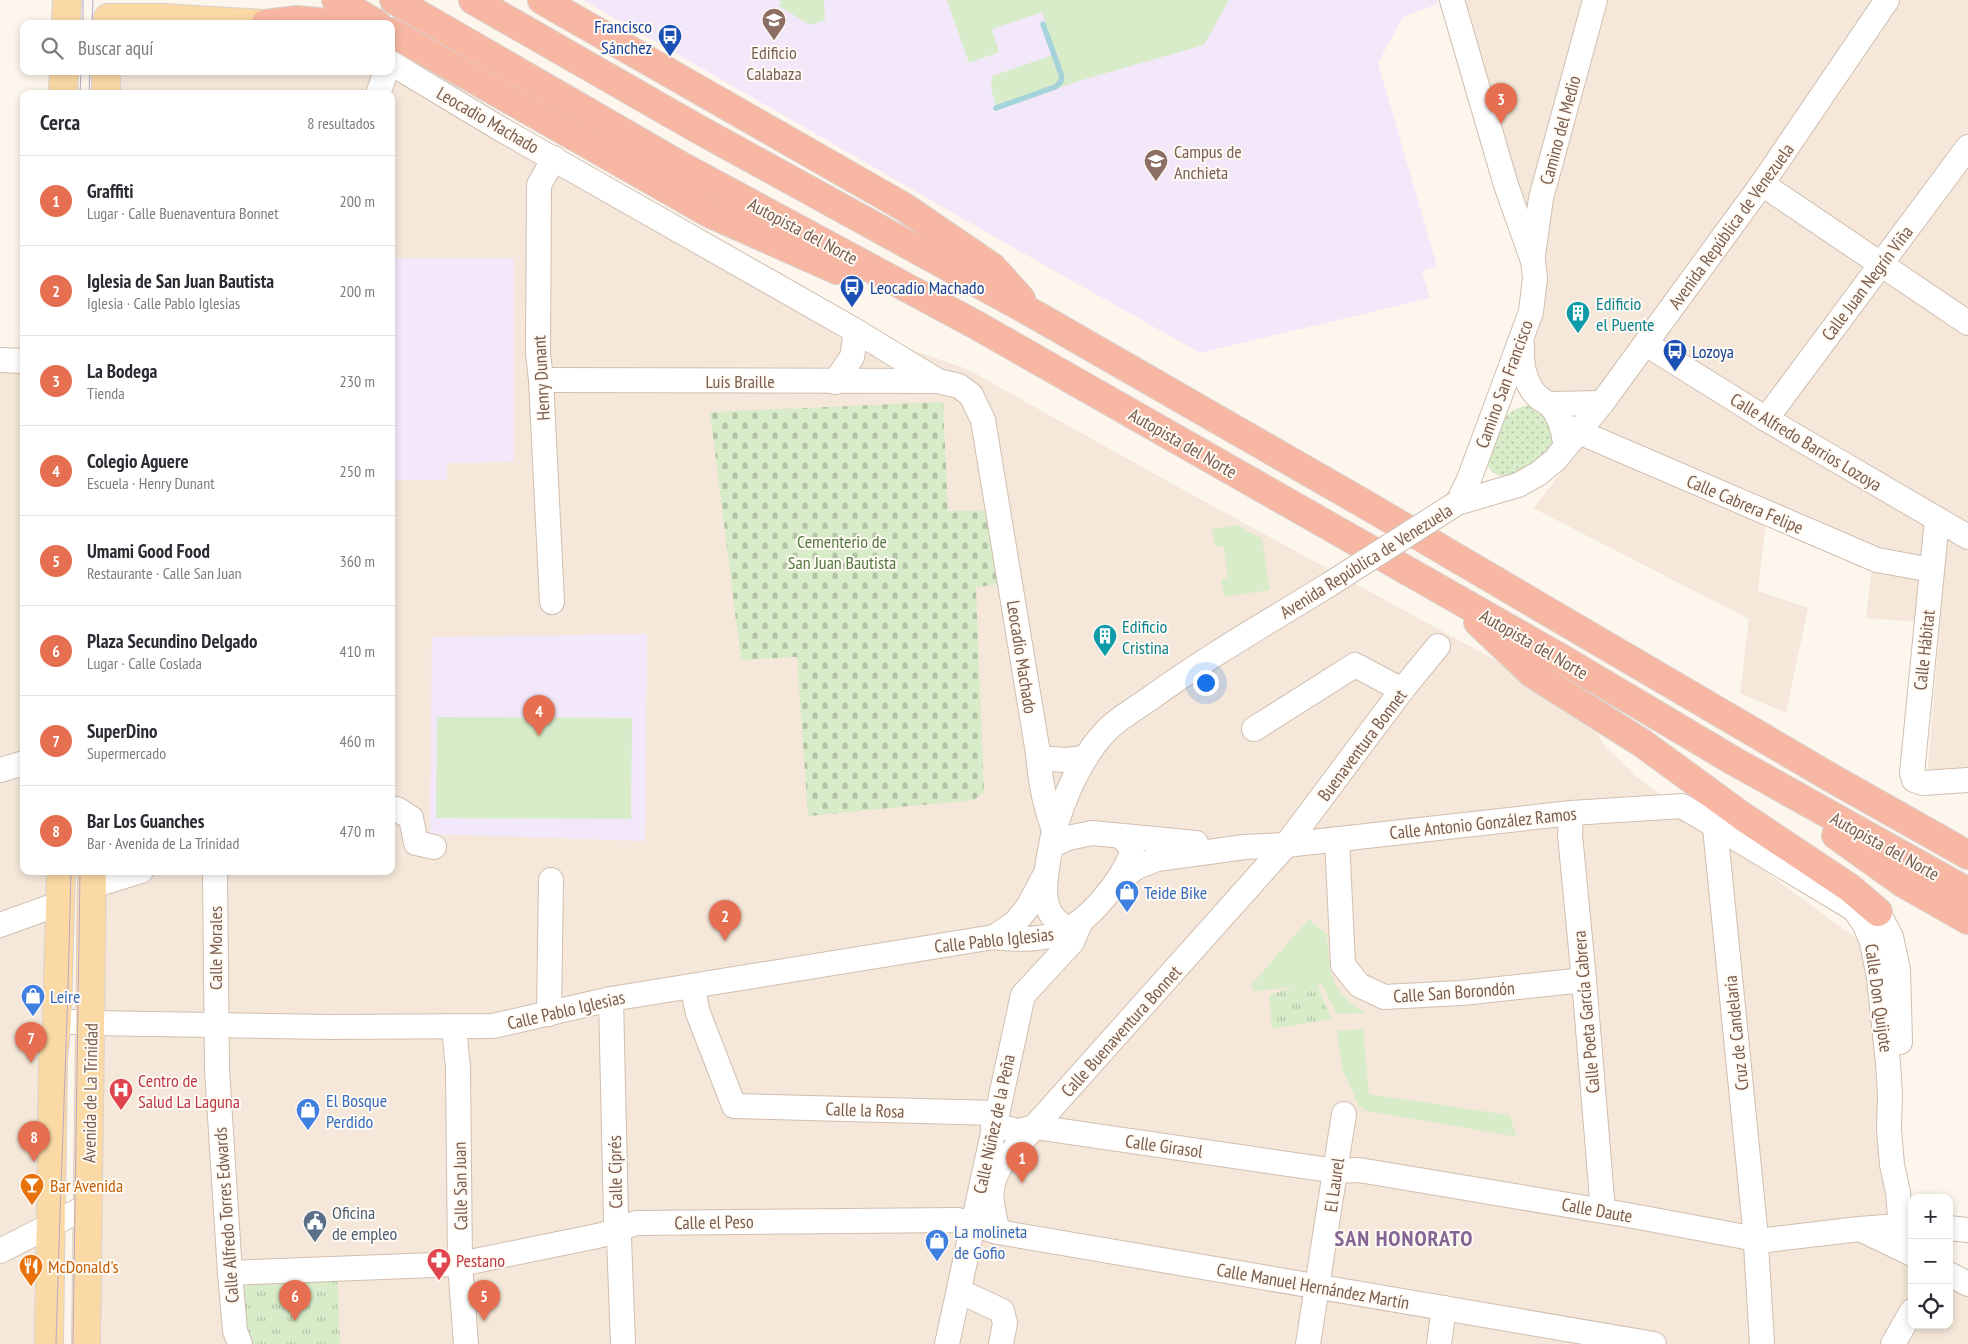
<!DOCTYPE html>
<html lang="es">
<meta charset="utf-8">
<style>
:root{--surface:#fff;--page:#f7f7f7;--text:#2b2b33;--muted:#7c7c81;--line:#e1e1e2;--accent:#e76f51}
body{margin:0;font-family:"PT Sans Narrow",sans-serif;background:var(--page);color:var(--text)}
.controls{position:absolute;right:15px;bottom:15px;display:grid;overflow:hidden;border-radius:10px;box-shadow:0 2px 8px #0003}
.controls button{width:45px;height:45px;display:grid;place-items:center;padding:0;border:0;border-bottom:1px solid var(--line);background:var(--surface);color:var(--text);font:25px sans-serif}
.you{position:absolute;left:1205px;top:682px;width:18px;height:18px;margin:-12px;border:4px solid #fff;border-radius:50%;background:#1a73e8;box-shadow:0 0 0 8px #1a73e833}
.badge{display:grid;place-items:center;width:32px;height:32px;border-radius:50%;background:var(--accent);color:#fff;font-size:16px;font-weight:700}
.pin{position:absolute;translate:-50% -41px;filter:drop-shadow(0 1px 2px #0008)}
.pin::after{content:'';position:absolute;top:26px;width:18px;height:15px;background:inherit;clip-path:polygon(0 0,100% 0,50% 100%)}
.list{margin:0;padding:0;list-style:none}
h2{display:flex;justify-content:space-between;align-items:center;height:65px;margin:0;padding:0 20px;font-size:21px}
h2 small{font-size:16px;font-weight:400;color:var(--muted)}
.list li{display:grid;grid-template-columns:32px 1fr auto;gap:15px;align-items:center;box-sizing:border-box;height:90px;padding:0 20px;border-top:1px solid var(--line)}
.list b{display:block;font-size:19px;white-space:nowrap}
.list p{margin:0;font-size:16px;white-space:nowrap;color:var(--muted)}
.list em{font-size:16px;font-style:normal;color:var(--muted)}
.icon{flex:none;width:28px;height:28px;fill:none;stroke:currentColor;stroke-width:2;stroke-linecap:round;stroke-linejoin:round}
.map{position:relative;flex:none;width:1968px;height:1344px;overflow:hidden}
.search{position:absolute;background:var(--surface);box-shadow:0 2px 8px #0003;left:20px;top:20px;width:375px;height:55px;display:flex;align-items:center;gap:12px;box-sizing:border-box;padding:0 18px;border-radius:10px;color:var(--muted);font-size:19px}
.panel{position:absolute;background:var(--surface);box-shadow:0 2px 8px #0003;left:20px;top:90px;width:375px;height:785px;border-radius:10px}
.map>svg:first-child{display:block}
</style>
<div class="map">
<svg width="1968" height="1344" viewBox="0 0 1968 1344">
<defs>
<pattern id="grass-dots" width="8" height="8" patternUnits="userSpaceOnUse" patternTransform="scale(1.25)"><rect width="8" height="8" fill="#d8ecc9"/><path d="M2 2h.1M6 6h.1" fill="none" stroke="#b4c2a5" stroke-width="1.8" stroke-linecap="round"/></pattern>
<pattern id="cemetery-stones" width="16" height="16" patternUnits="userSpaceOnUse" patternTransform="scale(1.25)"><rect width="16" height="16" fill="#d8ecc9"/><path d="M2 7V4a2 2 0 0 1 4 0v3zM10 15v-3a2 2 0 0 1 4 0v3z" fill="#b4c2a5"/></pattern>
<pattern id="park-tufts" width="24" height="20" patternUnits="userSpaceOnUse" patternTransform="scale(1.25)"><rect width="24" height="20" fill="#d8ecc9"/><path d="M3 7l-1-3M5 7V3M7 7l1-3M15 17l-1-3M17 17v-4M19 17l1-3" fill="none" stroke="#b4c2a5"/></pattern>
</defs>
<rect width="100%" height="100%" fill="#fdf6ec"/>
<g fill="#f5e8da">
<path d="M1463,0H1968V780L1927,779L1940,624L1866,618L1872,566L1766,521L1758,591L1808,608L1786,713L1740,693L1749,619L1533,508L1599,425L1544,387L1531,372L1527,352L1545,292Z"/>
<path d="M117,71H391L856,331L967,369L1180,488L1579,706L1605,746L1637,777L1864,944L1912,1258V1325H1949V1281L1968,1293V1344H94L100,871H391V94H115Z"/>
<path d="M0,362L24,363V871H51L39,1344H0Z"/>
</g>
<g fill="#f3e8fa">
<path d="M583,0H1437L1438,4L1403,17L1378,63L1437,266L1422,271L1430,298L1200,353L993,236Z"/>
<path d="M391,258H514V462L447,463V480H391Z"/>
<path d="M647,634L645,841L430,834L432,637Z"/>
</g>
<path fill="url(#grass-dots)" d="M1525,406H1533L1547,412C1549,421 1555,435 1552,443C1548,457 1516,478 1501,476C1494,475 1490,470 1487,464C1492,440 1497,412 1525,406Z"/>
<path fill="url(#cemetery-stones)" d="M943,402L948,511H991L1001,584L976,587L984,792L974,800L808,816L797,657L741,660L710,412Z"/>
<g fill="url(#park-tufts)">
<path d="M1316,980L1331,1019L1272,1029L1269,995Z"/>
<path d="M337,1267L340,1344H240L230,1273Z"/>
</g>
<g fill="#d8ecc9">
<path d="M778,0H824L825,20L810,25L779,6L781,2Z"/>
<path d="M947,0H1229L1204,45L1082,80L997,110L991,88L992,76L1056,54L1042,12L992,29L999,52L969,63Z"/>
<path d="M1237,525L1262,539L1270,590L1224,597L1221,579L1228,577L1223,546L1215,547L1212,529Z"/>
<path d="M437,717L632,718L631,819L436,818Z"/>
<path d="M1309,919L1327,935C1330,974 1330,993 1367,1013L1336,1014L1322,984L1255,991L1250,986Z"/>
<path d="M1363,1029L1369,1094L1509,1115L1517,1137L1362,1110L1363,1107L1359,1106L1342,1069L1337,1031Z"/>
</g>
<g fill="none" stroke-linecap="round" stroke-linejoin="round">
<path stroke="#a5d3da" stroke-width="5.5" d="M996,108L1055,87C1060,83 1063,81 1061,74L1043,24"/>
<defs>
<g id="minor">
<path d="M1452,0L1506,185L1533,261L1535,278L1531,312L1468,482L1457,503"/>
<path d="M391,63L499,128L856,331L938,381L959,386L971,395L983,420L1038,753C1040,780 1044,804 1054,830"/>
<path d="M378,94L386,71"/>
<path d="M1762,184L1968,323"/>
<path d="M1533,255L1541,198L1595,0"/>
<path d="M1646,344L1766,419L1968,537"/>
<path d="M1522,345C1521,364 1524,383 1538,397C1541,400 1547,402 1551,406C1560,416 1563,428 1565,442"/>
<path d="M0,360L24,361"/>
<path d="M541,380L938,381"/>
<path d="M835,382L852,357L856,331"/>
<path d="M1550,404L1602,403"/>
<path d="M1766,419L1968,147"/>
<path d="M1565,426L1877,560L1932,570"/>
<path d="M1457,503L1518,485L1538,474L1555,460L1602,403L1762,184L1887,0"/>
<path d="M1937,520L1912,773L1914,780L1923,783L1968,780"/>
<path d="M552,602L541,380L538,353L539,185L554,158"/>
<path d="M1254,729L1355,665L1402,690"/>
<path d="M1040,758L1065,760L1085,758"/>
<path d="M0,770L24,763"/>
<path d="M391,809H397L411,818L416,843L434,847"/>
<path d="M1571,813L1570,835L1584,980L1603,1211"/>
<path d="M1715,827L1755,1228L1762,1344"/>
<path d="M1337,839L1343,965L1359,985L1384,997L1462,993L1584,980"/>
<path d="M1051,846L1068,838L1092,833L1196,843"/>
<path d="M215,871L217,1070L230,1273L235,1331L240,1344"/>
<path d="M1120,879L1137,867L1157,859L1245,847L1286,845L1571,813L1682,806L1854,909L1865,925L1872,942L1879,978L1888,1063L1890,1095L1889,1129L1892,1165L1898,1192L1900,1216L1912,1238"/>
<path d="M92,886L141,871"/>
<path d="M1878,912L1891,937L1898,969L1900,1042"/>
<path d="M0,925L61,903"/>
<path d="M1069,930C1064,926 1058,923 1054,918C1040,902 1046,876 1049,856C1055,816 1077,761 1106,731C1118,718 1137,708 1152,697C1209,656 1270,621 1330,584"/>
<path d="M994,937L1015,923L1028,907L1045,875"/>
<path d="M692,986L698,1013L734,1106L995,1113"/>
<path d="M611,999L616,1219L619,1238L623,1344"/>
<path d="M549,1014L551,880"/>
<path d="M57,1021L91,1023L330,1027L493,1026L611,999L994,937C1043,943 1072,937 1104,898C1116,884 1125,871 1132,853L1130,846L1122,837"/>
<path d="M454,1027L458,1068L460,1264L466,1344"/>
<path d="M993,1125L1018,1131L1035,1127L1336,1171L1359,1170L1633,1216L1756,1239L1767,1240L1859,1229L1912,1225"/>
<path d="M1949,1228L1968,1230"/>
<path d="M1860,1229L1912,1254"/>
<path d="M998,1232C991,1204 986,1186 1003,1162L1286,845L1402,690L1438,646"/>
<path d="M0,1251L88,1206"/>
<path d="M230,1273L460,1264L602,1235L636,1223L958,1220L998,1232L1654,1344"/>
<path d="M1949,1274L1968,1284"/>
<path d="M959,1291L1002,1311L1005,1323L1001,1344"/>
<path d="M947,1344L1023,995L1072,942L1080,923"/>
<path d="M1308,1344L1344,1114"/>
<path d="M1439,1344L1444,1308"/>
<path d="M1893,1344L1912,1311"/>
</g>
<g id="major">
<path d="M108,18H162L265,24"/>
<path d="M66,24L67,0"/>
<path d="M63,94L64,71"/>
<path d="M106,94V71"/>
<path d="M49,1344L53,1060L57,1021L61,871"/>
<path d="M86,1344L92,871"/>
</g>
<g id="highway">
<path d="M336,0L377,24"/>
<path d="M394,0L683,167L978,326L1564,660L1732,760L1968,892"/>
<path d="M473,0L698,129L1034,314L1368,506L1835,780L1968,855"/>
<path d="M542,0L904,207L992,267L1021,299"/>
<path d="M265,24L297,20L339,24"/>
<path d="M391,32L709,213L837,270L854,268"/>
<path d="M1478,622L1533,674L1642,743L1742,816L1850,888L1878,912"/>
<path d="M1836,835L1903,883L1968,920"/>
</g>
</defs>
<use href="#minor" stroke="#d1beb0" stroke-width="26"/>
<use href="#major" stroke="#dad1cd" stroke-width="30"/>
<use href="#highway" stroke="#dad1cd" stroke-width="30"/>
<use href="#minor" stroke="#fff" stroke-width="24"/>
<use href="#major" stroke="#fbd9a5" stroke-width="28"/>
<use href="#highway" stroke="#f7b7a3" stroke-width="28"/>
<g stroke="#b9a8c9" stroke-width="1">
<path d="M83,24V0"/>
<path d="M92,24L93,0"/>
<path d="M80,94L81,71"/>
<path d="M89,94L90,71"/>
<path d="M56,1344C60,1186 68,1029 71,871"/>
<path d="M73,1344L80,871"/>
</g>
<defs>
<path id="minor-bridge" d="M1330,584L1457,503"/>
</defs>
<use href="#minor-bridge" stroke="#d1beb0" stroke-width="26" stroke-linecap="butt"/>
<use href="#minor-bridge" stroke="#fff" stroke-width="24"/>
</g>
<defs>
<symbol id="university-pin" viewBox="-11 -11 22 30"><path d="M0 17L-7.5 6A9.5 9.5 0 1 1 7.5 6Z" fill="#8d6e63" stroke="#fffaf3"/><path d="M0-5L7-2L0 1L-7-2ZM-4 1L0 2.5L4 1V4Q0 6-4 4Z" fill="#fff"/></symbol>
<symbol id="bus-pin" viewBox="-11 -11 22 30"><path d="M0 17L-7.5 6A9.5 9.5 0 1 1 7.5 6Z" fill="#1a4fb4" stroke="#fffaf3"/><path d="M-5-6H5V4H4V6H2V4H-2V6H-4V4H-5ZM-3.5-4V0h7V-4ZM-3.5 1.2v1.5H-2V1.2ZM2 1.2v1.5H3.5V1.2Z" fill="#fff"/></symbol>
<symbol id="building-pin" viewBox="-11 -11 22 30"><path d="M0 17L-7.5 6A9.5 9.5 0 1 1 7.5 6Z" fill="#0f9aa8" stroke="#fffaf3"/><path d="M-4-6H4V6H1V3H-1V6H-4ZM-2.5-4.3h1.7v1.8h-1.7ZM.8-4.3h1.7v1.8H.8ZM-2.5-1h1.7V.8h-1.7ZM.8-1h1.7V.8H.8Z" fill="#fff"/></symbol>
<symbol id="shop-pin" viewBox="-11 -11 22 30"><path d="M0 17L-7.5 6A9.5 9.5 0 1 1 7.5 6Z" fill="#3f7fe0" stroke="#fffaf3"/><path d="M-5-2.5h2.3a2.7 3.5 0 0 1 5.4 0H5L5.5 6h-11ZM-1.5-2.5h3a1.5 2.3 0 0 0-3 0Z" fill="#fff"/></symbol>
<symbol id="hospital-pin" viewBox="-11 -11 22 30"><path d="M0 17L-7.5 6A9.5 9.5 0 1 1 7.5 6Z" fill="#e0444e" stroke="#fffaf3"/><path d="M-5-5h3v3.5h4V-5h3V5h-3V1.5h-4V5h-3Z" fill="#fff"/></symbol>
<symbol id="bar-pin" viewBox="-11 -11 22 30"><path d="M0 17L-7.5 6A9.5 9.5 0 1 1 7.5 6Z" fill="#e8710a" stroke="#fffaf3"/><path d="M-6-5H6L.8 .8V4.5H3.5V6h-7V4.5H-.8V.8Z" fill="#fff"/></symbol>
<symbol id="civic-pin" viewBox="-11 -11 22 30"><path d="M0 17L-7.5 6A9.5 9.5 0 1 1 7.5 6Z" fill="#5c6f8a" stroke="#fffaf3"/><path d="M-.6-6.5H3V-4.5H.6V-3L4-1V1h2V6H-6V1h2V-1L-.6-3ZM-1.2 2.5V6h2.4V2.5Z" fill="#fff"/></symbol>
<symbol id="pharmacy-pin" viewBox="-11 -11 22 30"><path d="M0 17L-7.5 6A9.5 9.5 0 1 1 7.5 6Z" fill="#e0444e" stroke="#fffaf3"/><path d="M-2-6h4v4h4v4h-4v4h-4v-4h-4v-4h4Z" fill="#fff"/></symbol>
<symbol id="restaurant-pin" viewBox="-11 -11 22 30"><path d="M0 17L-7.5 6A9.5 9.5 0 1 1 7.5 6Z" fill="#e8710a" stroke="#fffaf3"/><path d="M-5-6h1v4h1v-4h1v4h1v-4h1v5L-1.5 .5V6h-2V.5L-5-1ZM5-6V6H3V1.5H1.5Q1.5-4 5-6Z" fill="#fff"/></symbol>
</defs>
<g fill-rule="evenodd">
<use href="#university-pin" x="760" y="6" width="28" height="38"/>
<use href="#bus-pin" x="656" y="22" width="28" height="38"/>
<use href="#university-pin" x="1142" y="147" width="28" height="38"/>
<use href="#bus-pin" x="838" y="273" width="28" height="38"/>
<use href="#building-pin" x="1564" y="299" width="28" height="38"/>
<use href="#bus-pin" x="1661" y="337" width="28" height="38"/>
<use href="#building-pin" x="1091" y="622" width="28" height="38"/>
<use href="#shop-pin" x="1113" y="878" width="28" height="38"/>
<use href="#shop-pin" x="19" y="982" width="28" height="38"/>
<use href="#hospital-pin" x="107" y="1076" width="28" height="38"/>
<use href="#shop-pin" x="294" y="1096" width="28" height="38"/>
<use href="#bar-pin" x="18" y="1171" width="28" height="38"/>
<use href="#civic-pin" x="301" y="1208" width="28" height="38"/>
<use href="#shop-pin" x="923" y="1227" width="28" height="38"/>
<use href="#pharmacy-pin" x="425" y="1246" width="28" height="38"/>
<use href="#restaurant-pin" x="17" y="1252" width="28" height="38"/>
</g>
<g text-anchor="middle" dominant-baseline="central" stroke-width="4" stroke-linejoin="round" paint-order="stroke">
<g font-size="18" fill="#164399" stroke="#fffaf3" text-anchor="start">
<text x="652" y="26" text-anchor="end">Francisco<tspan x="652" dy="21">Sánchez</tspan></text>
<text x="870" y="287">Leocadio Machado</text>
<text x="1692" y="351">Lozoya</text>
</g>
<g font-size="18" fill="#785e54" stroke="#fffaf3">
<text x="774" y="52">Edificio<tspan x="774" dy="21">Calabaza</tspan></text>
<text x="1174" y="151" text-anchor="start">Campus de<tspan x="1174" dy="21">Anchieta</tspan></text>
</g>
<g font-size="18" fill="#7a5c4d" stroke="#fffaf3">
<text transform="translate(488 120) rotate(30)">Leocadio Machado</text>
<text transform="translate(1560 130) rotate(-75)">Camino del Medio</text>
<text transform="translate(1731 226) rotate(-54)">Avenida República de Venezuela</text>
<text transform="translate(803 231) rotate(28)">Autopista del Norte</text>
<text transform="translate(1867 283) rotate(-53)">Calle Juan Negrín Viña</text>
<text transform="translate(541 378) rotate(-93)">Henry Dunant</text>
<text x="740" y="381">Luis Braille</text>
<text transform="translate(1504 384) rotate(-70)">Camino San Francisco</text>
<text transform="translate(1806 442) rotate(31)">Calle Alfredo Barrios Lozoya</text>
<text transform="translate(1183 443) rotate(30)">Autopista del Norte</text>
<text transform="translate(1745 504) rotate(23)">Calle Cabrera Felipe</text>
<text transform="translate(1366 561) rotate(-32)">Avenida República de Venezuela</text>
<text transform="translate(1534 644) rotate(30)">Autopista del Norte</text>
<text transform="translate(1924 650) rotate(-84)">Calle Hábitat</text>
<text transform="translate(1022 657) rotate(81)">Leocadio Machado</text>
<text transform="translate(1362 745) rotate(-53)">Buenaventura Bonnet</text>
<text transform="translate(1483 823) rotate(-6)">Calle Antonio González Ramos</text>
<text transform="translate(1885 846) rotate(29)">Autopista del Norte</text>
<text transform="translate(994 940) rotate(-6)">Calle Pablo Iglesias</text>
<text transform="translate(215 948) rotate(-90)">Calle Morales</text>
<text transform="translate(1454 992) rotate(-4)">Calle San Borondón</text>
<text transform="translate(1879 998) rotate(82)">Calle Don Quijote</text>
<text transform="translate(566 1010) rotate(-13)">Calle Pablo Iglesias</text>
<text transform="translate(1586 1012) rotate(-95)">Calle Poeta García Cabrera</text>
<text transform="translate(1121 1031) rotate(-48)">Calle Buenaventura Bonnet</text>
<text transform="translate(1736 1033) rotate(-96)">Cruz de Candelaria</text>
<text transform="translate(90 1093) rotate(-89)">Avenida de La Trinidad</text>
<text transform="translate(865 1110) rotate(2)">Calle la Rosa</text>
<text transform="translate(994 1124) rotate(-78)">Calle Núñez de la Peña</text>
<text transform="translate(1164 1146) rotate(8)">Calle Girasol</text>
<text transform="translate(615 1172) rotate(-91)">Calle Ciprés</text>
<text transform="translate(1334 1185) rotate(-82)">El Laurel</text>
<text transform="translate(460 1186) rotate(-91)">Calle San Juan</text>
<text transform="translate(1597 1210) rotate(10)">Calle Daute</text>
<text transform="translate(226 1215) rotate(-94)">Calle Alfredo Torres Edwards</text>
<text transform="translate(714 1222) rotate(-1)">Calle el Peso</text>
<text transform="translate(1313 1286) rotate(10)">Calle Manuel Hernández Martín</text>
</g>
<g font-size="18" fill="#0d838f" stroke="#fffaf3" text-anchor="start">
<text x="1596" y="303">Edificio<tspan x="1596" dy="21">el Puente</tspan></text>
<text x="1122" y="626">Edificio<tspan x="1122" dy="21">Cristina</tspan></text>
</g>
<g font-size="18" fill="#537a41" stroke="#fffaf3">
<text x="842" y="541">Cementerio de<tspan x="842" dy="21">San Juan Bautista</tspan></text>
</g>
<g font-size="18" fill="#366cbe" stroke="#fffaf3" text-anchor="start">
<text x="1144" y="892">Teide Bike</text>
<text x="50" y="996">Leire</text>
<text x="326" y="1100">El Bosque<tspan x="326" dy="21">Perdido</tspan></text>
<text x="954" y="1231">La molineta<tspan x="954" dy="21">de Gofio</tspan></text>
</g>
<g font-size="18" fill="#be3a42" stroke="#fffaf3" text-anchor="start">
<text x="138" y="1080">Centro de<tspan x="138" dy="21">Salud La Laguna</tspan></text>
<text x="456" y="1260">Pestano</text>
</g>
<g font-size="18" fill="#c56008" stroke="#fffaf3" text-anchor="start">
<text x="50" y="1185">Bar Avenida</text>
<text x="48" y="1266">McDonald's</text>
</g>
<g font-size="18" fill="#4e5e75" stroke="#fffaf3" text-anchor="start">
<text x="332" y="1212">Oficina<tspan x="332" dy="21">de empleo</tspan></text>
</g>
<g font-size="22" font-weight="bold" letter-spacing="1" fill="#846695" stroke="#fffaf3">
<text x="1404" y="1238">SAN HONORATO</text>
</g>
</g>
</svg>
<div class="controls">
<button>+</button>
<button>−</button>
<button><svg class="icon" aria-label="locate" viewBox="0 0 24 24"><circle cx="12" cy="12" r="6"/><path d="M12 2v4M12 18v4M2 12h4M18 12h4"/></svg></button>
</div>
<div class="you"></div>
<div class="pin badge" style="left:1022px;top:1183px">1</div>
<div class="pin badge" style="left:725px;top:941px">2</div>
<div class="pin badge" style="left:1501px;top:124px">3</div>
<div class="pin badge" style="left:539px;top:736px">4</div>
<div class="pin badge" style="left:484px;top:1321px">5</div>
<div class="pin badge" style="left:295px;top:1321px">6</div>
<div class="pin badge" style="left:31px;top:1063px">7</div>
<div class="pin badge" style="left:34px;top:1162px">8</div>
<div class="search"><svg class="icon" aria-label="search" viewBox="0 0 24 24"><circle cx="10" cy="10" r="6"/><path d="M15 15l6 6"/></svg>Buscar aquí</div>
<section class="panel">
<h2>Cerca<small>8 resultados</small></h2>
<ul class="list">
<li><span class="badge">1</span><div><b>Graffiti</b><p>Lugar · Calle Buenaventura Bonnet</p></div><em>200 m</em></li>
<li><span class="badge">2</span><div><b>Iglesia de San Juan Bautista</b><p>Iglesia · Calle Pablo Iglesias</p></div><em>200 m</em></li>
<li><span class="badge">3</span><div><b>La Bodega</b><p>Tienda</p></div><em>230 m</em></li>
<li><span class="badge">4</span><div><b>Colegio Aguere</b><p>Escuela · Henry Dunant</p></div><em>250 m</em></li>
<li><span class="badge">5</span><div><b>Umami Good Food</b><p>Restaurante · Calle San Juan</p></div><em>360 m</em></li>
<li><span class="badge">6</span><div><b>Plaza Secundino Delgado</b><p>Lugar · Calle Coslada</p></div><em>410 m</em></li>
<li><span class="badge">7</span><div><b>SuperDino</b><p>Supermercado</p></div><em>460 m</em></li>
<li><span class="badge">8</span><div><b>Bar Los Guanches</b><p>Bar · Avenida de La Trinidad</p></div><em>470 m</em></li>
</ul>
</section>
</div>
